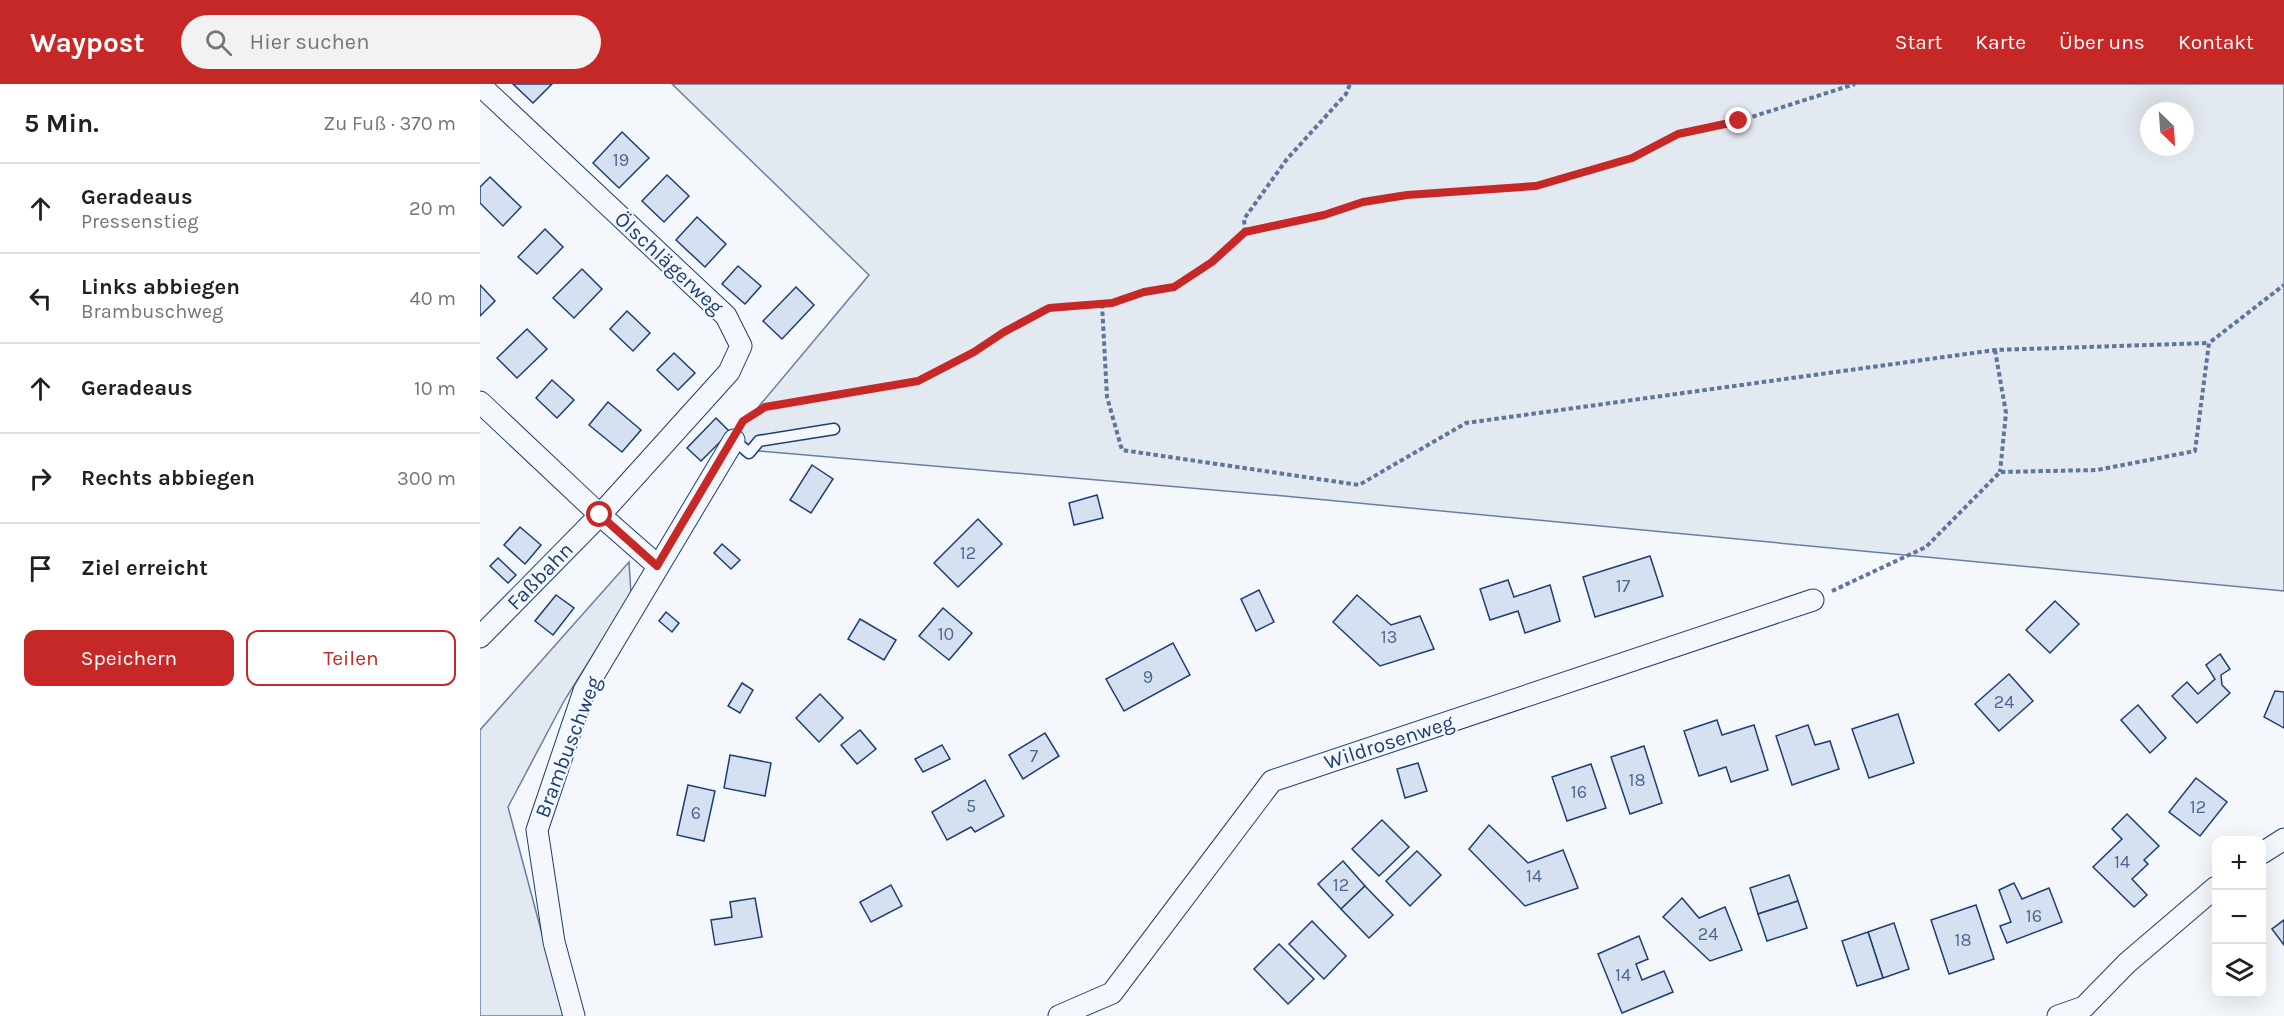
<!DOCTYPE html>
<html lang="de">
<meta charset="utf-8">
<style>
:root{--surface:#fff;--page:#f2f2f2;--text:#202124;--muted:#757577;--line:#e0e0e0;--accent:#c62828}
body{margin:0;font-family:Karla,sans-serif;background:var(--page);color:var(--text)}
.controls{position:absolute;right:18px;bottom:18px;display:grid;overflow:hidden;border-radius:12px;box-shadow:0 6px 24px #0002}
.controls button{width:54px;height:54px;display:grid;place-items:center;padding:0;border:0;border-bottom:2px solid var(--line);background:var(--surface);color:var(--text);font:30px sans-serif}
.compass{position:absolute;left:1660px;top:18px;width:54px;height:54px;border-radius:50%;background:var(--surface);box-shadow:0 6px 24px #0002;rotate:155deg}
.stop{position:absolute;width:18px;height:18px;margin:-14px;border:4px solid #c62828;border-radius:50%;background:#fff}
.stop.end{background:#c62828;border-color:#fff;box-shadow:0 2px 6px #0008}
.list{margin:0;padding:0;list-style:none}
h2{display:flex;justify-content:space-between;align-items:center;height:78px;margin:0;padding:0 24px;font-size:26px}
h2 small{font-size:20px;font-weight:400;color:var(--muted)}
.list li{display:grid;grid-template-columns:39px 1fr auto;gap:18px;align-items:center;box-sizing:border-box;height:90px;padding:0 24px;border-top:2px solid var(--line)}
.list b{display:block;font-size:22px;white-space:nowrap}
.list p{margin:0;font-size:20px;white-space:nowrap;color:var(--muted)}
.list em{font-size:20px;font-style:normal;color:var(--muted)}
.actions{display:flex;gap:12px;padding:18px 24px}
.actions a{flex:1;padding:14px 0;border:2px solid var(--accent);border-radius:12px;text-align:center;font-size:21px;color:var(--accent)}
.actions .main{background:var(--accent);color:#fff}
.icon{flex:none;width:33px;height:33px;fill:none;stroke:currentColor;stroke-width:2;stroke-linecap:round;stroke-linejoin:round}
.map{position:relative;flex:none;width:1804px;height:932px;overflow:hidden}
header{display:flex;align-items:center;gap:36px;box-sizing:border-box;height:84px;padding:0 30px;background:var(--accent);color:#fff}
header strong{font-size:28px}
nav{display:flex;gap:33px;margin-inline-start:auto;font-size:21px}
.search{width:420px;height:54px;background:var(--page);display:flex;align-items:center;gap:15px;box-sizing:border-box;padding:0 21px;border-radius:33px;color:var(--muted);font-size:22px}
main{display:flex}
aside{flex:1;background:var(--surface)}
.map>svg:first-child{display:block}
</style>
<header>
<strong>Waypost</strong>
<div class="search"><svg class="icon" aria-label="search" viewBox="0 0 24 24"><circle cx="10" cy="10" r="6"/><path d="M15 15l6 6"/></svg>Hier suchen</div>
<nav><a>Start</a><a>Karte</a><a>Über uns</a><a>Kontakt</a></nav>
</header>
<main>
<aside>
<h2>5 Min.<small>Zu Fuß · 370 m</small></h2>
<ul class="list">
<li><svg class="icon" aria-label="ahead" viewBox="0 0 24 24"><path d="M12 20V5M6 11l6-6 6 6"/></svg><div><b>Geradeaus</b><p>Pressenstieg</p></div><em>20 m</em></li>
<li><svg class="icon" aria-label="left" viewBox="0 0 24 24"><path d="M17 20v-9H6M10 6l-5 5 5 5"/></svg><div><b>Links abbiegen</b><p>Brambuschweg</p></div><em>40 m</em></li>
<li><svg class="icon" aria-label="ahead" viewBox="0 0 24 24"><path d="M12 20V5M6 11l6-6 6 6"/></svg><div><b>Geradeaus</b></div><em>10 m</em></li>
<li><svg class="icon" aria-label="right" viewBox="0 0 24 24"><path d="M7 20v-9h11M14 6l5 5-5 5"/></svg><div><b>Rechts abbiegen</b></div><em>300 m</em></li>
<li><svg class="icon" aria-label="arrive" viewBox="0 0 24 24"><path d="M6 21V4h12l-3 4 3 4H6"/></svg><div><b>Ziel erreicht</b></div></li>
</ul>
<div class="actions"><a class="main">Speichern</a><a>Teilen</a></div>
</aside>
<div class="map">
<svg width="1804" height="932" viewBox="0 0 1804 932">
<rect width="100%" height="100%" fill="#f4f7fb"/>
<g fill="#e3e9f0" stroke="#687fa3" stroke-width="1.5" fill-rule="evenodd">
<path d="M192,0H1804V507L804,412L244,364L389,191ZM1669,27H1705V63H1669Z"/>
<path d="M149,478L151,510L84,617L28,723L84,932H0V646Z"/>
</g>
<g fill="#d5e0f0" stroke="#1d3f73" stroke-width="1.5">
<path d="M33,0H72L53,19Z"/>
<path d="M142,48L169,74L139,104L113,79Z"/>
<path d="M187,91L209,112L184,138L162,117Z"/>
<path d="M10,93L41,123L23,142L0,119V103Z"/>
<path d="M217,133L246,160L225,183L196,156Z"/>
<path d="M65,145L83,163L57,190L38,173Z"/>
<path d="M258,182L281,202L265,220L242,200Z"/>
<path d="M102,185L122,205L94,234L73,214Z"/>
<path d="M0,201L15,217L0,232Z"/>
<path d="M316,203L334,221L302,255L283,237Z"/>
<path d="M147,227L170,249L153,267L130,245Z"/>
<path d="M47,245L67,265L37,294L17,274Z"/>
<path d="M194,269L215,289L198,306L177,286Z"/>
<path d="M72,296L94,316L77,334L56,314Z"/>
<path d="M128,318L161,346L142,368L109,341Z"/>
<path d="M236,334L250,348L221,377L207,364Z"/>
<path d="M332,381L353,395L331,429L310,416Z"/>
<path d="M617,411L623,434L594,441L589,419Z"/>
<path d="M498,435L522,460L478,503L454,479Z"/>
<path d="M40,443L61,461L45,480L24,461Z"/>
<path d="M242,460L260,476L251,485L234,469Z"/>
<path d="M1170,472L1183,512L1115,533L1103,493Z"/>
<path d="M18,474L36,491L28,499L10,482Z"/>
<path d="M1028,496L1034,513L1070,501L1080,537L1045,549L1038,527L1010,536L1000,505Z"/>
<path d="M779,506L794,538L776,547L761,515Z"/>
<path d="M76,511L94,524L73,551L55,537Z"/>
<path d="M877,511L911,541L940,532L954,565L900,582L853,538Z"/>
<path d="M1575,517L1599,540L1570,569L1546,546Z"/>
<path d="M463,524L492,549L469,576L439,552Z"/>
<path d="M186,528L199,539L192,548L179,537Z"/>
<path d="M380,535L416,556L404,576L368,555Z"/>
<path d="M693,559L710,591L644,627L626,595Z"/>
<path d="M1740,570L1750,585L1741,591L1742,601L1750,609L1717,639L1692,612L1707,598L1718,610L1735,595L1726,581Z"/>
<path d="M1529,590L1553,617L1519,647L1495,620Z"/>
<path d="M262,599L273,606L260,629L248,622Z"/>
<path d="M1795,607L1804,608V644L1784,633Z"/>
<path d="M340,610L363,634L339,658L316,634Z"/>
<path d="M1658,621L1686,654L1670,669L1641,636Z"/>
<path d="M1418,630L1434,679L1389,694L1372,645Z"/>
<path d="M1237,636L1242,651L1274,641L1288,686L1251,698L1246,683L1219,692L1204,647Z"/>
<path d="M1328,641L1335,661L1350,657L1359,685L1312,701L1296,652Z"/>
<path d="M380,646L396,665L377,680L361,661Z"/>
<path d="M565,649L579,672L543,695L529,671Z"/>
<path d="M462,661L470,675L443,688L435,675Z"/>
<path d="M1164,662L1182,719L1150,730L1131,673Z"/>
<path d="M250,671L291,679L285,712L244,704Z"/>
<path d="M938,679L947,707L925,714L917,685Z"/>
<path d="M1111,680L1126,724L1087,737L1072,693Z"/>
<path d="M1716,694L1747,718L1720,752L1689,728Z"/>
<path d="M505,696L524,732L495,748L491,743L467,756L452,728Z"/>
<path d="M208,701L235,707L224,757L197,751Z"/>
<path d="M1647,730L1679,762L1664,776L1668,780L1652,795L1667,811L1654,823L1613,783L1642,755L1632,745Z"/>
<path d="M902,736L929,763L899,792L872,765Z"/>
<path d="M1009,741L1048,779L1083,766L1098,804L1045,822L989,765Z"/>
<path d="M937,767L961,791L930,822L906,797Z"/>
<path d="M863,777L885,802L861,825L838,800Z"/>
<path d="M1309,791L1318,817L1278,830L1270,804Z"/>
<path d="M1534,799L1542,815L1569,804L1582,838L1527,859L1520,842L1531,838L1519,806Z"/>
<path d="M411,801L422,822L391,838L380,818Z"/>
<path d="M885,802L913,831L889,854L861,825Z"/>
<path d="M275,814L282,853L235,861L231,836L252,833L250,818Z"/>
<path d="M1202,814L1219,834L1245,823L1262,866L1230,877L1183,833Z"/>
<path d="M1318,817L1327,844L1287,857L1278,830Z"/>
<path d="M1496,821L1514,875L1469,890L1451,836Z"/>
<path d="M1804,836V861L1792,845Z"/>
<path d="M832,837L866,872L844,895L809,860Z"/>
<path d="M1414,839L1429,885L1403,894L1388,848Z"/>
<path d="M1388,848L1403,894L1377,902L1362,857Z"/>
<path d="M1159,852L1168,875L1156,880L1162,896L1184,887L1193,908L1142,929L1118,870Z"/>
<path d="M799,860L834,895L808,920L774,885Z"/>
</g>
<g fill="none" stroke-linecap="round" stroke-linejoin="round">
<defs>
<path id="service" d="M254,356L269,369L279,357L354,345"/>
<g id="minor">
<path d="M0,1L246,232L261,262L249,288L120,431L0,553"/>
<path d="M0,318L120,431L177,481"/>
<path d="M1782,769L1804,755"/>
<path d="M94,932L74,858L57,746L104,607L254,356"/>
<path d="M579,932L632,909L792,697L1333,516"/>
<path d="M1578,932L1604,923L1647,879L1736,803"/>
</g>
</defs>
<use href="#service" stroke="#1d3f73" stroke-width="13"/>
<use href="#minor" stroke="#1d3f73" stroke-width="23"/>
<g stroke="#5e769c" stroke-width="4" stroke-dasharray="4.5 3" stroke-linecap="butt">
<path d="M765,148L764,135L807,75L866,10L870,0"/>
<path d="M622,220L627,313L642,366L879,401L986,339L1515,266L1729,259"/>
<path d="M1515,266L1526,329L1520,388"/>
<path d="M264,337L285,323L438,297L494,268L524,247L569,224L632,219L664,208L694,203L732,178L765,148L844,131L883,118L927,111L1056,102L1152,74L1198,49L1259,37L1375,0"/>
<path d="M1352,507L1446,463L1520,388L1617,386L1715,367L1729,259L1804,201"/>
</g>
<use href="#service" stroke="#f4f7fb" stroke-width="10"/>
<use href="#minor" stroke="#f4f7fb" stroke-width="21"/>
</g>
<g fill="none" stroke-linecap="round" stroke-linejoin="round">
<path stroke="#c62828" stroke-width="8" d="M120,431L177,482L263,337L285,323L438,297L494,268L524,248L569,224L632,219L664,208L694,203L732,178L765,148L844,131L883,118L927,111L1056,102L1152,74L1198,50L1259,37"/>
</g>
<g text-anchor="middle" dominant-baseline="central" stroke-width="4.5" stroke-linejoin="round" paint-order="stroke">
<g font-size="18" fill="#4b6792">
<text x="141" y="76">19</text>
<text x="488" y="469">12</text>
<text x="1143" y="502">17</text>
<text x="466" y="550">10</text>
<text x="909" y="553">13</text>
<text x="668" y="593">9</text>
<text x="1524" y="618">24</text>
<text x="554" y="672">7</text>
<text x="1157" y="696">18</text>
<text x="1099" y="708">16</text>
<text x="491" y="722">5</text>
<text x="1718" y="723">12</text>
<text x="216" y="729">6</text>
<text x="1642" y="778">14</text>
<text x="1054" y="792">14</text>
<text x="861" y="801">12</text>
<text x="1554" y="832">16</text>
<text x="1228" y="850">24</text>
<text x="1483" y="856">18</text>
<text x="1143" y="891">14</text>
</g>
<g font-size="21" fill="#1d3f73" stroke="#f4f7fb">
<text transform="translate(189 179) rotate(43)">Ölschlägerweg</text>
<text transform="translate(60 492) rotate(-46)">Faßbahn</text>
<text transform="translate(909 658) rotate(-18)">Wildrosenweg</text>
<text transform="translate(88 663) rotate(-69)">Brambuschweg</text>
</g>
</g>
</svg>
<div class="controls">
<button>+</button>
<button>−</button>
<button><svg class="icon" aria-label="layers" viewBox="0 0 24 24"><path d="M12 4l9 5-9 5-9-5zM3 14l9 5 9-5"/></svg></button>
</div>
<svg class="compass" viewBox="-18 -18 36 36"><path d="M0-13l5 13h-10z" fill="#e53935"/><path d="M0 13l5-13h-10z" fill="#757577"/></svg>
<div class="stop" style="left:120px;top:431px"></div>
<div class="stop end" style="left:1259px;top:37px"></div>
</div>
</main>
